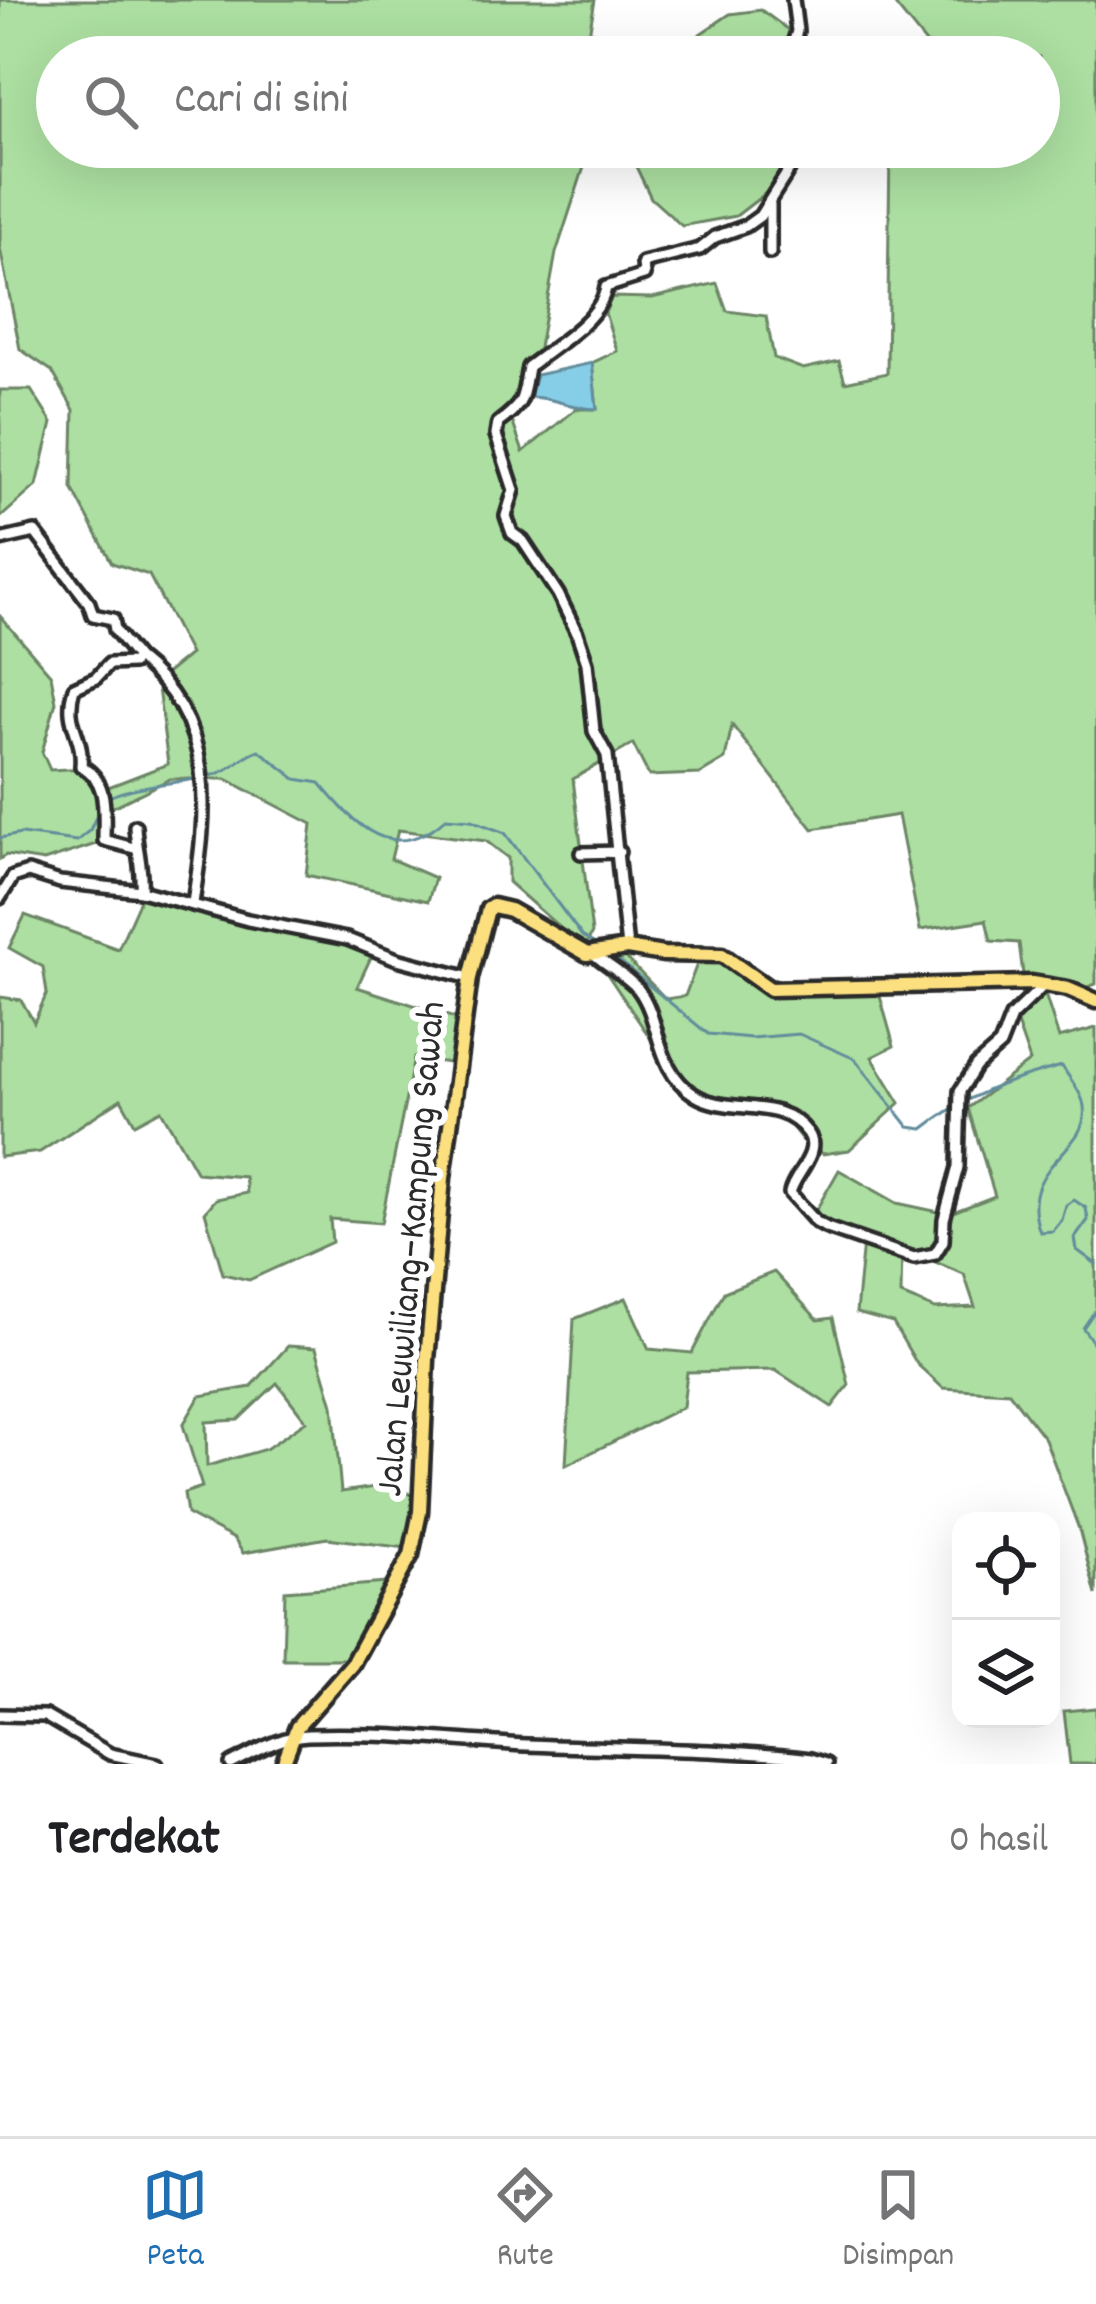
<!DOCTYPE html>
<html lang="id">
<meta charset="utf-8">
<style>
:root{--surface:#fff;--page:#f2f2f2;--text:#202124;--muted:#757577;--line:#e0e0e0;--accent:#1f6fb2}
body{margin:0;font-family:Dekko,sans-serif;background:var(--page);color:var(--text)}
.controls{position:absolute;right:36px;bottom:36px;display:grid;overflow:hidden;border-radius:24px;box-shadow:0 12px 48px #0002}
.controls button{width:108px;height:108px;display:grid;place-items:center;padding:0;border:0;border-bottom:3px solid var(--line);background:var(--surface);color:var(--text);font:60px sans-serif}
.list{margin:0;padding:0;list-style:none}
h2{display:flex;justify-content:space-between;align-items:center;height:156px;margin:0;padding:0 48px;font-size:51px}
h2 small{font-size:39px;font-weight:400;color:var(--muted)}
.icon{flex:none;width:66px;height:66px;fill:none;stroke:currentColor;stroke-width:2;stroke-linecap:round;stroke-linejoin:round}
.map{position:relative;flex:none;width:1096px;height:1764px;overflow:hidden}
.search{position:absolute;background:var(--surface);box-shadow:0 12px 48px #0002;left:36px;right:36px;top:36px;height:132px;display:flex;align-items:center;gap:30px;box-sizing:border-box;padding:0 42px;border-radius:66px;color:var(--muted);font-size:45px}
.sheet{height:372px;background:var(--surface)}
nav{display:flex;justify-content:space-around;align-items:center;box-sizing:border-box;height:168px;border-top:3px solid var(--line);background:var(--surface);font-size:33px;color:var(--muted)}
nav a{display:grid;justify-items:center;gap:6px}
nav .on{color:var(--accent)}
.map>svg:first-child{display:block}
</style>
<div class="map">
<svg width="1096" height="1764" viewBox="0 0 1096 1764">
<rect width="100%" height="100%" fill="#fff"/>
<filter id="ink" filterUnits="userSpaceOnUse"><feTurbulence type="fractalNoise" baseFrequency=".00833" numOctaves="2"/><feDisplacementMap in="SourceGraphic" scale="24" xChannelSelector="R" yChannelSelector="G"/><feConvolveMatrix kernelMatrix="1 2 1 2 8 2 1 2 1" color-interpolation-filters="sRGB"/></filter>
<g filter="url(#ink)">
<g fill="#acdfa1" stroke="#6c8566" stroke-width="3" fill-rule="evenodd">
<path d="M0,0H595L585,57H57V147H585L586,161L556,253L530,397L510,415L523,452L576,409H597L592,363L617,351L605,313L612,297L652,298L717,283L727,311L766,316L774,358L803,369L839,361L845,382L887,373L890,147H1039V57H937L891,0H1096V984L1082,989L1042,985L1059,1038L1096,1028V1595L1079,1529L1045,1439L1009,1392L943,1388L917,1364L893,1323L856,1313L863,1242L829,1235L813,1215L839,1170L897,1203L948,1214L995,1196L968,1108L1030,1061L1014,1015L1041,984L1024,982L1019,943L991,941L986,920L920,930L898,815L813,829L732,725L725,759L700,774L649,776L633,744L573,779L592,933L584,949L508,882V858L486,841L398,830L391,859L435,878L428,901L306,875L312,824L226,779H170L103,812L99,843L44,861L6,855L0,859V616L51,675L56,702L42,752L50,770L87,768L98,791L168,764L157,681L190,654L149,575L112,563L72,488L74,410L52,371L20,349L0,248ZM902,1248L964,1274L975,1307L935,1309L901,1295Z"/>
<path d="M761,10L791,32L780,57H704L700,34L730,14Z"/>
<path d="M640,147H788L775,186L736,216L682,226L651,198L630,154Z"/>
<path d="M0,390H31L52,423L37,485L0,518Z"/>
<path d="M143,893L263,929L333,938L372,955L357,987L461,1020L456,1064L414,1058L381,1223L330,1219L332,1242L249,1280L223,1274L205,1212L216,1199L247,1193L245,1177L197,1173L161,1110L135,1124L121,1099L40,1152L0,1157V997L21,1000L34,1022L47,993L43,967L9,948L25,915L118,949Z"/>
<path d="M704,945L734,958L765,990L878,989L894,1046L872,1057L900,1103L849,1150L823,1154L802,1140L774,1104L695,1094L665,1060L597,959L616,948L666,999L685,996Z"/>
<path d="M774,1272L818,1320L833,1318L849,1385L832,1407L775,1370L687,1372L683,1407L566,1465L574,1319L626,1298L649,1349L692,1353L724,1292Z"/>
<path d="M288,1346L316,1348L333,1405L341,1492L396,1484L421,1503L415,1549L327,1538L243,1553L234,1539L187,1514L184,1493L202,1487L183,1425L200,1396L251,1387ZM277,1383L306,1421L266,1449L207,1466L206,1422L238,1420Z"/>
<path d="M400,1582L356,1659H283L285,1591Z"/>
<path d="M1096,1708V1764H1070L1064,1711Z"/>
</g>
<path fill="#86cee7" stroke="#628d9c" stroke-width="3" d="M592,363L597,409C571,409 558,398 530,397L536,375Z"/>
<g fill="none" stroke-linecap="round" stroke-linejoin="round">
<g stroke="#628d9c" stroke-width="3">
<path d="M109,797C143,782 181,785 216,774C234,769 242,755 259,750L296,779L320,783C355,825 393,867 446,818L471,820L505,833L582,936L598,946"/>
<path d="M0,838L21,834L77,841L90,830L102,804"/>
<path d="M611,954L708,1034L751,1038L799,1034L855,1059L909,1127L923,1129C965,1095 1010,1080 1062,1066C1069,1078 1083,1094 1084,1107C1090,1153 1015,1164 1040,1232L1053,1231L1062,1220L1066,1205L1074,1200L1086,1208L1088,1220L1075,1238L1077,1250L1096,1264"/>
<path d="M1096,1309L1083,1328L1096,1347"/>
</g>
<defs>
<g id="minor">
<path d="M789,57L797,31L793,0"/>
<path d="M770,253V204"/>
<path d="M0,540L35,532L89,603L93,615L113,619L115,630L137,658L133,663L109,664L96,678L74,688C63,724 84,734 81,766C109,780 104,812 104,840L134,848"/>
<path d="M137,658C219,721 207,813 193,903"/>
<path d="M135,826C136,849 143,867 141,891"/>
<path d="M581,853L619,852"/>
<path d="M0,898L13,877L28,872L60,882L141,891L248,920L347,939L397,959L470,978"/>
<path d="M627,948L607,755L594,731L587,663L577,633L558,594L523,541L512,533L506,516L514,490L496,435L498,423C526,402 522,399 528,367C553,347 602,319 606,287L644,275L643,263L700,249L715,237L746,226L760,216L789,170L791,147"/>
<path d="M594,954C607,966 626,975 638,989C662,1020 654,1070 695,1095C729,1116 780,1095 808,1133C822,1153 794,1174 790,1193L816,1222L827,1228L914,1258L935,1254L943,1241L944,1219L958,1167L960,1091L976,1066L1000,1045L1011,1017L1045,984"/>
<path d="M0,1715L45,1716L110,1754L157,1764"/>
<path d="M231,1764C255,1752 281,1736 308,1735C382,1732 454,1741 527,1745C622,1749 716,1748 811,1759L826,1764"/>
</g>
<path id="major" d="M283,1764L297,1727L352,1664L411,1555L420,1512L427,1360L443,1178L470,978L488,909L493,906L510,910L587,954L627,948L663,954L722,955L770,989L1032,983L1068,989L1096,1001"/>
</defs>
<use href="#minor" stroke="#2b2b2b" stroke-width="18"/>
<use href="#major" stroke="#2b2b2b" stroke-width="21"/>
<use href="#minor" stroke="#fff" stroke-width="9"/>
<use href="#major" stroke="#fce080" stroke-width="12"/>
</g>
</g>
<g text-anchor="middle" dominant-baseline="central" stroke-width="12" stroke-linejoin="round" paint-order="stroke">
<g font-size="39" fill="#2b2b2b" stroke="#fff">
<text transform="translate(414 1249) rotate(-85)">Jalan Leuwiliang–Kampung Sawah</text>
</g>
</g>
</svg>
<div class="controls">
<button><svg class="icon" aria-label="locate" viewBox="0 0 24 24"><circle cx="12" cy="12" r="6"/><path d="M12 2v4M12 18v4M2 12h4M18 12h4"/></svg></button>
<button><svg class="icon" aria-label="layers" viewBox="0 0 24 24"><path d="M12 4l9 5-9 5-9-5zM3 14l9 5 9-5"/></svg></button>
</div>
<div class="search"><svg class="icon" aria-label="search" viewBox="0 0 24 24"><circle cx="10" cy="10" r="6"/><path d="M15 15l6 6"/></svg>Cari di sini</div>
</div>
<section class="sheet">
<h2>Terdekat<small>0 hasil</small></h2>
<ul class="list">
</ul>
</section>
<nav>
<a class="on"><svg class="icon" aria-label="map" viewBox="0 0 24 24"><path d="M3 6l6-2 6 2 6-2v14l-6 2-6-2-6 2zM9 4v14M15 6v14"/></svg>Peta</a>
<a><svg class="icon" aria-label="directions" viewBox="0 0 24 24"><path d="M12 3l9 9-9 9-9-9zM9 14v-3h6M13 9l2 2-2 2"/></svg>Rute</a>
<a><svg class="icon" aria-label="saved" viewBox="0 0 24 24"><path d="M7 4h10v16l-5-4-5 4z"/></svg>Disimpan</a>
</nav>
